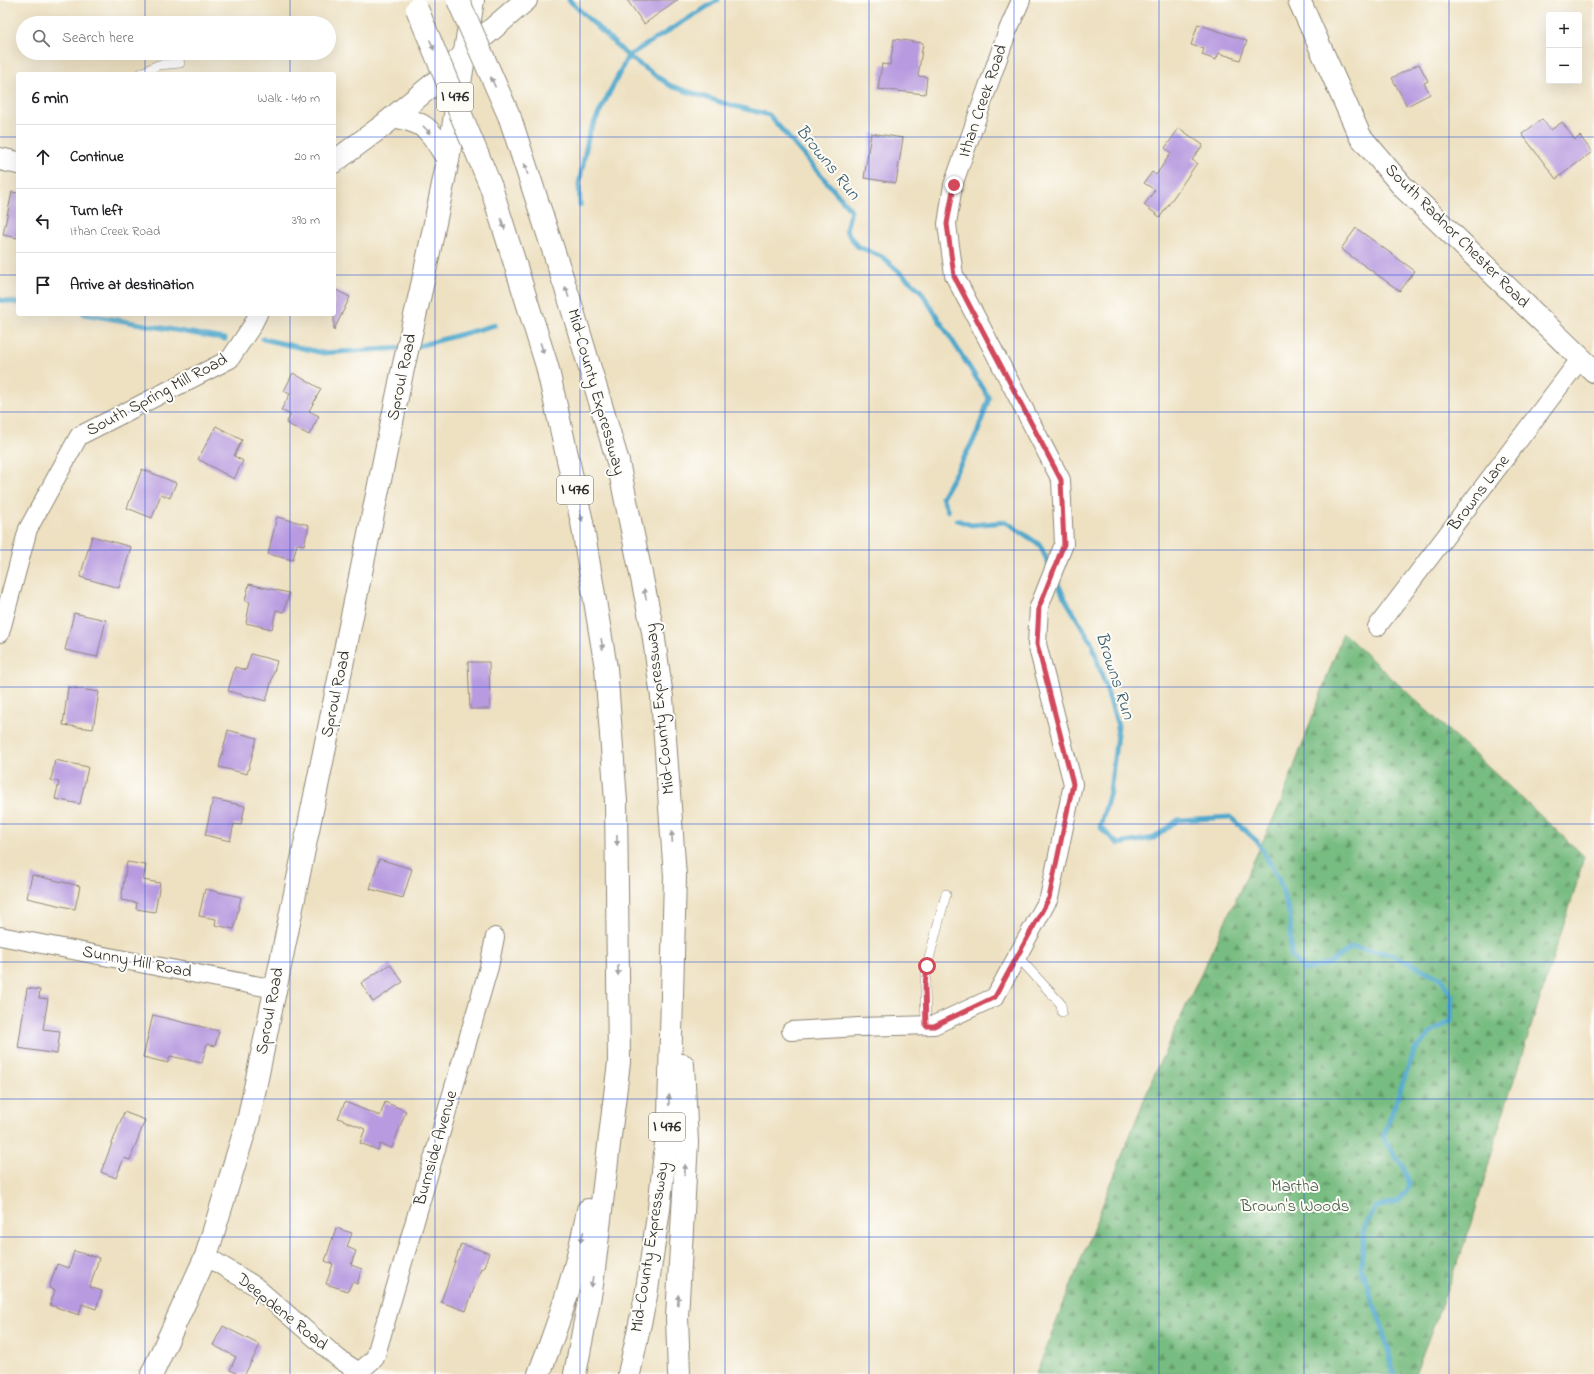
<!DOCTYPE html>
<meta charset="utf-8">
<style>
:root{--surface:#fff;--page:#f2f2f2;--text:#202124;--muted:#757577;--line:#e0e0e0}
body{margin:0;font-family:"Indie Flower",sans-serif;background:var(--page);color:var(--text)}
.controls{position:absolute;right:12px;top:12px;display:grid;overflow:hidden;border-radius:4px;box-shadow:0 4px 16px #0002}
.controls button{width:36px;height:36px;display:grid;place-items:center;padding:0;border:0;border-bottom:1px solid var(--line);background:var(--surface);color:var(--text);font:20px sans-serif}
.stop{position:absolute;width:12px;height:12px;margin:-9px;border:3px solid #d1495b;border-radius:50%;background:#fff}
.stop.end{background:#d1495b;border-color:#fff;box-shadow:0 1px 4px #0008}
.list{margin:0;padding:0;list-style:none}
h2{display:flex;justify-content:space-between;align-items:center;height:52px;margin:0;padding:0 16px;font-size:17px}
h2 small{font-size:13px;font-weight:400;color:var(--muted)}
.list li{display:grid;grid-template-columns:26px 1fr auto;gap:12px;align-items:center;box-sizing:border-box;height:64px;padding:0 16px;border-top:1px solid var(--line)}
.list b{display:block;font-size:15px;white-space:nowrap}
.list p{margin:0;font-size:13px;white-space:nowrap;color:var(--muted)}
.list em{font-size:13px;font-style:normal;color:var(--muted)}
.icon{flex:none;width:22px;height:22px;fill:none;stroke:currentColor;stroke-width:2;stroke-linecap:round;stroke-linejoin:round}
.map{position:relative;flex:none;width:1594px;height:1374px;overflow:hidden}
.search{position:absolute;background:var(--surface);box-shadow:0 4px 16px #0002;left:16px;top:16px;width:320px;height:44px;display:flex;align-items:center;gap:10px;box-sizing:border-box;padding:0 14px;border-radius:22px;color:var(--muted);font-size:15px}
.panel{position:absolute;background:var(--surface);box-shadow:0 4px 16px #0002;left:16px;top:72px;width:320px;height:244px;border-radius:4px}
.map>svg:first-child{display:block}
</style>
<div class="map">
<svg width="1594" height="1374" viewBox="0 0 1594 1374">
<defs>
<pattern id="forest-firs" width="22" height="20" patternUnits="userSpaceOnUse"><rect width="22" height="20" fill="#77bc80"/><path d="M5 1l3.5 6h-7zM16 11l3.5 6h-7z" fill="#629969"/></pattern>
</defs>
<rect width="100%" height="100%" fill="#fdfcf7"/>
<filter id="ink" filterUnits="userSpaceOnUse"><feTurbulence type="fractalNoise" baseFrequency=".025" numOctaves="2"/><feDisplacementMap in="SourceGraphic" scale="8" xChannelSelector="R" yChannelSelector="G"/><feConvolveMatrix kernelMatrix="1 2 1 2 8 2 1 2 1" color-interpolation-filters="sRGB"/></filter>
<filter id="wash" filterUnits="userSpaceOnUse"><feTurbulence type="fractalNoise" baseFrequency=".012" numOctaves="4" result="noise"/><feDisplacementMap in="SourceGraphic" scale="16" xChannelSelector="R" yChannelSelector="G"/><feGaussianBlur stdDeviation="0.9" result="paint"/><feColorMatrix in="noise" values="0 0 0 0 0 0 0 0 0 0 0 0 0 0 0 0 0 1.4 0 .05"/><feComposite in="paint" operator="in"/></filter>
<g filter="url(#wash)">
<rect width="100%" height="100%" fill="#eee1c2"/>
<path fill="url(#forest-firs)" stroke="#517456" d="M1343,633L1584,856L1574,893L1502,1117L1471,1226L1415,1374H1036L1153,1077L1282,800Z"/>
<g fill="none" stroke-linecap="round" stroke-linejoin="round">
<g stroke="#4fa8cc" stroke-width="5">
<path d="M569,0L628,56L671,86L726,104L769,115L851,210L846,230L857,246L882,257L920,290L989,398L977,434L942,497L948,511"/>
<path d="M628,56L718,0"/>
<path d="M580,205L579,184L589,133L628,56"/>
<path d="M0,300L18,303"/>
<path d="M84,314L225,339"/>
<path d="M263,339L323,353L403,348"/>
<path d="M415,347L495,325"/>
<path d="M957,520L971,525L1006,522L1040,545L1050,567"/>
<path d="M1056,579L1064,597L1092,643L1118,726L1110,792L1100,827L1118,844L1154,838L1178,820L1230,817L1257,841L1279,879L1290,916L1291,956L1304,970L1330,963L1352,947L1391,954L1442,979L1452,996L1451,1021L1432,1032L1414,1051L1383,1138L1403,1166L1410,1185L1398,1202L1376,1207L1365,1224L1361,1267L1383,1329L1394,1374"/>
</g>
</g>
<g id="blocks">
<g fill="#b79ae0">
<path d="M627,0H678L644,24Z"/>
<path d="M1198,24L1247,41L1240,60L1219,53L1216,60L1202,55L1204,49L1191,45Z"/>
<path d="M894,39L923,43L918,76L927,77L925,94L878,89L882,64L890,65Z"/>
<path d="M1419,64L1428,81L1424,83L1430,94L1407,106L1392,78Z"/>
<path d="M1542,119L1551,130L1562,122L1575,140L1580,136L1592,152L1556,179L1522,134Z"/>
<path d="M1179,128L1203,145L1192,160L1197,163L1160,217L1144,205L1155,190L1144,183L1152,172L1156,175L1171,153L1165,148Z"/>
<path d="M871,133L903,138L896,183L864,178Z"/>
<path d="M12,192L18,193V238L3,235Z"/>
<path d="M1356,228L1415,271L1400,291L1341,249Z"/>
<path d="M334,289L350,297L334,330Z"/>
<path d="M293,373L321,389L309,411L319,416L309,435L286,423L291,415L281,410L290,394L284,391Z"/>
<path d="M216,426L242,440L234,456L243,461L234,479L198,459Z"/>
<path d="M142,469L176,483L170,498L161,494L152,518L127,508Z"/>
<path d="M277,517L309,525L304,545L297,544L293,560L268,554Z"/>
<path d="M92,536L131,547L119,588L80,577Z"/>
<path d="M249,584L289,593L284,612L276,610L272,629L246,623L250,602L245,601Z"/>
<path d="M74,613L106,620L97,657L65,650Z"/>
<path d="M251,654L277,661L266,701L228,691L235,667L246,670Z"/>
<path d="M468,662H489L490,709H470Z"/>
<path d="M68,687L99,692L93,729L63,725Z"/>
<path d="M228,730L257,738L247,774L219,767Z"/>
<path d="M55,760L88,767L80,804L55,799L59,782L51,780Z"/>
<path d="M213,799L245,806L241,825L234,824L230,841L205,835Z"/>
<path d="M379,859L412,869L403,898L370,889Z"/>
<path d="M127,862L146,865L143,880L160,883L155,912L136,909L137,903L121,900Z"/>
<path d="M32,875L80,886L75,909L27,898Z"/>
<path d="M205,889L241,897L234,929L215,925L216,919L199,916Z"/>
<path d="M390,964L403,982L373,1002L361,983Z"/>
<path d="M27,988L40,990L39,998L48,999L43,1029L60,1031L57,1054L18,1048Z"/>
<path d="M153,1015L219,1031L215,1046L207,1044L202,1063L170,1056L168,1063L143,1057Z"/>
<path d="M345,1102L380,1116L385,1102L406,1111L392,1148L380,1144L378,1150L360,1143L365,1129L338,1118Z"/>
<path d="M124,1112L145,1120L130,1160L124,1158L116,1178L101,1172Z"/>
<path d="M336,1228L352,1233L347,1247L356,1251L351,1265L362,1269L357,1284L352,1282L348,1291L326,1284L333,1264L325,1261Z"/>
<path d="M461,1244L489,1253L483,1269L481,1268L466,1311L441,1302Z"/>
<path d="M74,1251L99,1258L90,1287L102,1291L96,1309L82,1304L79,1315L50,1305L55,1290L49,1288L57,1264L69,1268Z"/>
<path d="M223,1326L260,1345L245,1374H238L230,1370L236,1357L213,1345Z"/>
</g>
</g>
</g>
<g filter="url(#ink)">
<use href="#blocks" fill-opacity="0" stroke="#8c8676" stroke-width="1"/>
<g fill="none" stroke-linecap="round" stroke-linejoin="round">
<defs>
<g id="service">
<path d="M140,74L158,65L180,63"/>
<path d="M1017,956L1061,1004L1062,1012"/>
<path d="M926,1026L925,985L927,966L946,894"/>
</g>
<g id="minor">
<path d="M1377,627L1581,358"/>
<path d="M0,633L28,529L79,436L230,359L252,326L258,314"/>
<path d="M0,936L275,989"/>
<path d="M791,1031L859,1027L934,1025L995,997L1049,898L1073,784L1037,644L1039,607L1064,544L1061,480L954,275L947,224L953,185L1008,30L1021,0"/>
<path d="M206,1256L255,1286L339,1359L359,1372L375,1358L489,967L495,937"/>
</g>
<g id="secondary">
<path d="M1299,0L1360,136L1404,188L1594,371"/>
<path d="M395,116C404,119 416,121 424,127C434,134 441,149 448,160"/>
<path d="M0,159L18,163"/>
<path d="M334,162L385,124L437,81L476,43L526,0"/>
<path d="M152,1374L206,1256L249,1117L402,373L423,281L448,160L473,0"/>
</g>
<g id="motorway">
<path d="M510,118L569,298L618,462L653,632L662,697L675,876L669,1115L659,1209L646,1296L629,1374"/>
<path d="M491,187L547,366L582,522L606,668L616,801L619,1062L592,1285L575,1374"/>
<path d="M539,1374C559,1323 578,1264 588,1210"/>
<path d="M679,1374L677,1317L687,1142L683,1065"/>
</g>
</defs>
<use href="#service" stroke="#8c8676" stroke-width="10"/>
<use href="#minor" stroke="#8c8676" stroke-width="20"/>
<use href="#secondary" stroke="#8c8676" stroke-width="24"/>
<use href="#motorway" stroke="#8c8676" stroke-width="24"/>
<use href="#service" stroke="#fff" stroke-width="9"/>
<use href="#minor" stroke="#fff" stroke-width="18"/>
<use href="#secondary" stroke="#fff" stroke-width="22"/>
<use href="#motorway" stroke="#fff" stroke-width="22"/>
<defs>
<g id="motorway-bridge">
<path d="M458,0L510,118"/>
<path d="M417,9L491,187"/>
</g>
</defs>
<use href="#motorway-bridge" stroke="#8c8676" stroke-width="24" stroke-linecap="butt"/>
<use href="#motorway-bridge" stroke="#fff" stroke-width="22"/>
</g>
<defs><path id="oneway-solid" d="M-6-.8H1V-3.2L6.5 0L1 3.2V.8H-6Z"/></defs>
<g fill="#a0a0a0">
<use href="#oneway-solid" transform="translate(432 45) rotate(67)"/>
<use href="#oneway-solid" transform="translate(493 82) rotate(-114)"/>
<use href="#oneway-solid" transform="translate(427 130) rotate(45)"/>
<use href="#oneway-solid" transform="translate(526 169) rotate(-108)"/>
<use href="#oneway-solid" transform="translate(503 224) rotate(73)"/>
<use href="#oneway-solid" transform="translate(567 292) rotate(-108)"/>
<use href="#oneway-solid" transform="translate(542 348) rotate(73)"/>
<use href="#oneway-solid" transform="translate(581 516) rotate(77)"/>
<use href="#oneway-solid" transform="translate(645 594) rotate(-102)"/>
<use href="#oneway-solid" transform="translate(602 644) rotate(81)"/>
<use href="#oneway-solid" transform="translate(672 837) rotate(-94)"/>
<use href="#oneway-solid" transform="translate(617 840) rotate(89)"/>
<use href="#oneway-solid" transform="translate(618 970) rotate(89)"/>
<use href="#oneway-solid" transform="translate(669 1100) rotate(-88)"/>
<use href="#oneway-solid" transform="translate(685 1170) rotate(-88)"/>
<use href="#oneway-solid" transform="translate(582 1237) rotate(106)"/>
<use href="#oneway-solid" transform="translate(592 1282) rotate(98)"/>
<use href="#oneway-solid" transform="translate(678 1300) rotate(-87)"/>
</g>
</g>
<g fill="none" stroke-linecap="round" stroke-linejoin="round" filter="url(#ink)">
<path stroke="#d1495b" stroke-width="5" d="M927,966L925,985L926,1026H934L995,997L1049,898L1073,784L1037,644L1039,607L1064,544L1061,480L954,276L947,224L954,185"/>
</g>
<path fill="none" stroke="#1d4ed8" stroke-width="1" stroke-opacity="0.55" d="M145,0V23M290,0V23M435,0V1374M580,0V1374M725,0V1374M869,0V1374M1014,0V1374M1159,0V1374M1304,0V1374M1449,0V1374M145,53V74M290,53V74M0,137H18M334,137H1594M0,275H18M334,275H1594M145,314V1374M290,314V1374M0,412H1594M0,550H1594M0,687H1594M0,824H1594M0,962H1594M0,1099H1594M0,1237H1594"/>
<g text-anchor="middle" dominant-baseline="central" stroke-width="4" stroke-linejoin="round" paint-order="stroke">
<g fill="#fdfcf7" stroke="#6a6a68" stroke-width="1">
<rect x="437" y="83" width="36" height="28" rx="3"/>
<rect x="557" y="476" width="36" height="28" rx="3"/>
<rect x="649" y="1113" width="36" height="28" rx="3"/>
</g>
<g font-size="16" font-weight="bold" fill="#2b2b2b">
<text x="455" y="97">I 476</text>
<text x="575" y="490">I 476</text>
<text x="667" y="1127">I 476</text>
</g>
<g font-size="17" fill="#2b2b2b" stroke="#fdfcf7">
<text transform="translate(983 101) rotate(-71)">Ithan Creek Road</text>
<text transform="translate(1457 236) rotate(45)">South Radnor Chester Road</text>
<text transform="translate(402 377) rotate(-78)">Sproul Road</text>
<text transform="translate(596 392) rotate(74)">Mid-County Expressway</text>
<text transform="translate(157 395) rotate(-28)">South Spring Mill Road</text>
<text transform="translate(1479 493) rotate(-53)">Browns Lane</text>
<text transform="translate(336 694) rotate(-78)">Sproul Road</text>
<text transform="translate(660 709) rotate(-96)">Mid-County Expressway</text>
<text transform="translate(137 962) rotate(11)">Sunny Hill Road</text>
<text transform="translate(270 1011) rotate(-79)">Sproul Road</text>
<text transform="translate(436 1148) rotate(-74)">Burnside Avenue</text>
<text transform="translate(650 1247) rotate(-81)">Mid-County Expressway</text>
<text transform="translate(282 1312) rotate(39)">Deepdene Road</text>
</g>
<g font-size="17" fill="#4a604c" stroke="#fdfcf7">
<text x="1295" y="1186">Martha<tspan x="1295" dy="20">Brown's Woods</tspan></text>
</g>
<g font-size="18" font-style="italic" fill="#395d6b" stroke="#fdfcf7">
<text transform="translate(827 163) rotate(51)">Browns Run</text>
<text transform="translate(1114 676) rotate(72)">Browns Run</text>
</g>
</g>
</svg>
<div class="controls">
<button>+</button>
<button>−</button>
</div>
<div class="stop" style="left:927px;top:966px"></div>
<div class="stop end" style="left:954px;top:185px"></div>
<div class="search"><svg class="icon" aria-label="search" viewBox="0 0 24 24"><circle cx="10" cy="10" r="6"/><path d="M15 15l6 6"/></svg>Search here</div>
<section class="panel">
<h2>6 min<small>Walk · 410 m</small></h2>
<ul class="list">
<li><svg class="icon" aria-label="ahead" viewBox="0 0 24 24"><path d="M12 20V5M6 11l6-6 6 6"/></svg><div><b>Continue</b></div><em>20 m</em></li>
<li><svg class="icon" aria-label="left" viewBox="0 0 24 24"><path d="M17 20v-9H6M10 6l-5 5 5 5"/></svg><div><b>Turn left</b><p>Ithan Creek Road</p></div><em>390 m</em></li>
<li><svg class="icon" aria-label="arrive" viewBox="0 0 24 24"><path d="M6 21V4h12l-3 4 3 4H6"/></svg><div><b>Arrive at destination</b></div></li>
</ul>
</section>
</div>
